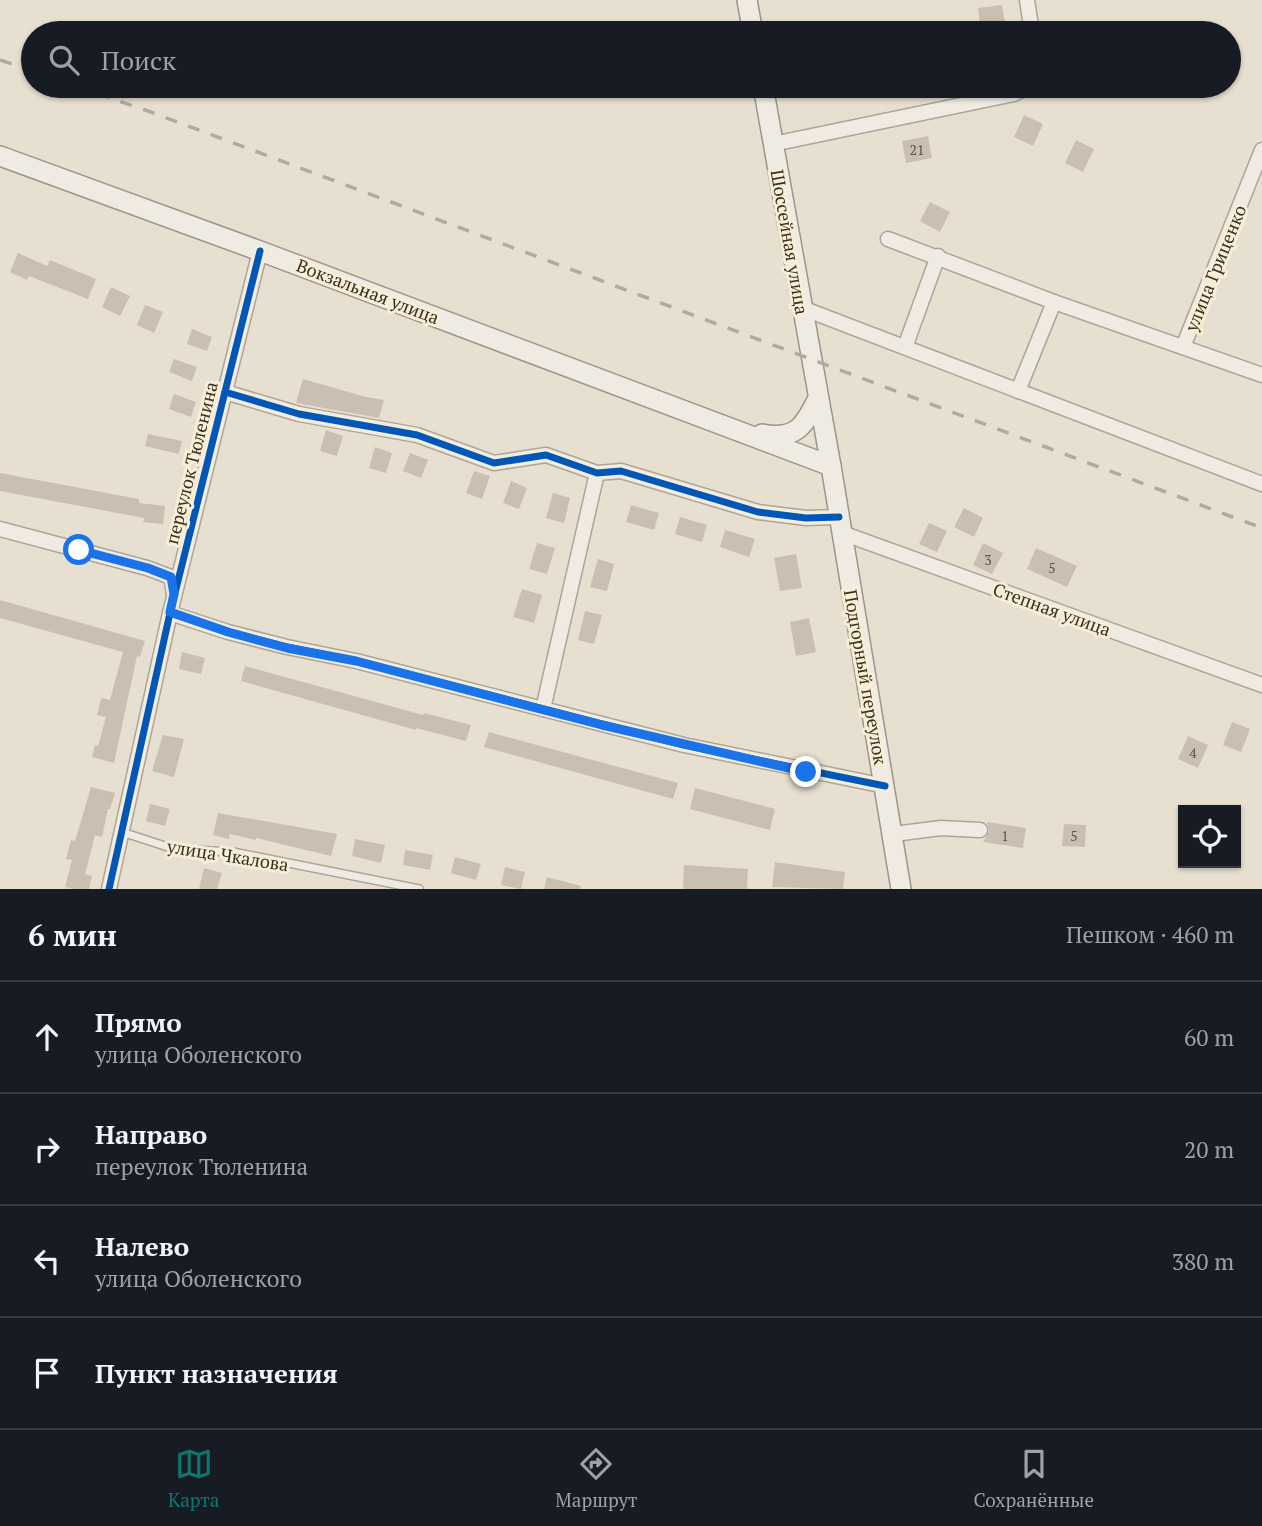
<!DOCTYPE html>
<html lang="ru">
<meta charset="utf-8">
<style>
:root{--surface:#171b24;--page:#20242c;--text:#f1f3f6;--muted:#9ea1a6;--line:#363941;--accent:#0f766e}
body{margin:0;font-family:"PT Serif",serif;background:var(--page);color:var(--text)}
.controls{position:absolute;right:21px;bottom:21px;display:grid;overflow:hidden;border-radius:0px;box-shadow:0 2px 5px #0004}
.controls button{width:63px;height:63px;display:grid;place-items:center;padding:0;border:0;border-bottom:2px solid var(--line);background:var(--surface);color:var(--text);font:35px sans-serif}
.stop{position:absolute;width:21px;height:21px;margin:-16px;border:5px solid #1a73e8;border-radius:50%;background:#fff}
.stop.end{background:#1a73e8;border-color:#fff;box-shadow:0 2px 7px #0008}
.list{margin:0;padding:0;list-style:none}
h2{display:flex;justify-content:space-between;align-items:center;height:91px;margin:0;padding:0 28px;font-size:30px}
h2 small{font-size:23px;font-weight:400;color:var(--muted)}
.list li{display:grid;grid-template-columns:46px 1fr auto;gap:21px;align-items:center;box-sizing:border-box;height:112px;padding:0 28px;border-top:2px solid var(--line)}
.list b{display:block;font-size:26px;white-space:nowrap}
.list p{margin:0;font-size:23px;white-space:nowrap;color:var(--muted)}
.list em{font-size:23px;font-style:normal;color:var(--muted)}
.icon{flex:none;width:38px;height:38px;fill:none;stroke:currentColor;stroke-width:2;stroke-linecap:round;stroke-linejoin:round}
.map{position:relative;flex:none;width:1262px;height:889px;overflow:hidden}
.search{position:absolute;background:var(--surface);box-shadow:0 2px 5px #0004;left:21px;right:21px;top:21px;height:77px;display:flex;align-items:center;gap:18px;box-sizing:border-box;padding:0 24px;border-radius:38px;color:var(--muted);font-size:26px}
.sheet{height:539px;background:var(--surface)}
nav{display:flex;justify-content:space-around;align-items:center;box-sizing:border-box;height:98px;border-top:2px solid var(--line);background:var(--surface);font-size:19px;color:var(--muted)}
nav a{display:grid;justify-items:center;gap:4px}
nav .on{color:var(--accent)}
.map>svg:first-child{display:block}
</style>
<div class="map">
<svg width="1262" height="889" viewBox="0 0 1262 889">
<rect width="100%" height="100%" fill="#e7e0d1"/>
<g fill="#cbbfb2">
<path d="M1002,5L1005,22L980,25L978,8Z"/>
<path d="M1024,115L1043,124L1033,146L1014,137Z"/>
<path d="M928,136L932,158L906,163L902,141Z"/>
<path d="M1076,140L1094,149L1083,172L1065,163Z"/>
<path d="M930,202L950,212L940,232L920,221Z"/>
<path d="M18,253L47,266L50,260L96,279L88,299L29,276L27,280L10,272Z"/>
<path d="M111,287L130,296L120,316L102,307Z"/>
<path d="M145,305L163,312L154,333L137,325Z"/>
<path d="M192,329L212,337L207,351L187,344Z"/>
<path d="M174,359L197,367L192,381L169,372Z"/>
<path d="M303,379L366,397L384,400L379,418L296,403Z"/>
<path d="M174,394L196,402L191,417L169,409Z"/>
<path d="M326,430L343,436L337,456L320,451Z"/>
<path d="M148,434L182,441L179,454L145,446Z"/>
<path d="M375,447L392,453L386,473L369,468Z"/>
<path d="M410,453L428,460L421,478L403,471Z"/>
<path d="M474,471L490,476L482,499L466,493Z"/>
<path d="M0,473L139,499V503L165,506L163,524L143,522L144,518L0,491Z"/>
<path d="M511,481L527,488L519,509L503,503Z"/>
<path d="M553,493L570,498L564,523L546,518Z"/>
<path d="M631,505L659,513L654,530L626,522Z"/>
<path d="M964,508L983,518L974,537L954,527Z"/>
<path d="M680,517L707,525L702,542L675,534Z"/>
<path d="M929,523L947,531L937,552L919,544Z"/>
<path d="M725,530L755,539L749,557L720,547Z"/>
<path d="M537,543L555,548L547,574L529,569Z"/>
<path d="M983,543L1003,553L992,574L973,565Z"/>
<path d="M1036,548L1077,566L1067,587L1027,569Z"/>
<path d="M796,554L802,588L780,591L774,558Z"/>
<path d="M598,559L614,564L607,591L590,587Z"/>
<path d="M522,589L542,595L534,623L513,617Z"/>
<path d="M0,600L145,641L140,657L137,656L114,763L92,757L95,745L98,746L106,717L97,715L101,698L110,700L123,652L0,618Z"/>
<path d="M585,611L602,615L594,644L578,640Z"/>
<path d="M809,618L816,652L796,656L790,622Z"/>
<path d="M182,652L205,658L201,674L179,669Z"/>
<path d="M245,666L423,715L424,713L471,725L466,741L416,728V730L241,681Z"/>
<path d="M1232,722L1250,729L1241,752L1223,745Z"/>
<path d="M489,732L678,783L673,799L484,747Z"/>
<path d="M163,735L184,739L174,777L152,771Z"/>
<path d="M1188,736L1208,745L1198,768L1178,759Z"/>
<path d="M91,787L115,793L110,809H108L102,837L95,835L85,874L92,876L89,889H74L65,887L72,860L66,859L71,840L75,841Z"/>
<path d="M695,788L775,809L770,830L690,809Z"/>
<path d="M150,804L170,809L165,826L146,821Z"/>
<path d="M218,813L337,834L331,856L256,838V840L230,834L229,839L213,835Z"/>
<path d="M987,822L1026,828L1023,848L983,842L989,831Z"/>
<path d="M1064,824L1086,825L1085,847L1062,846Z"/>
<path d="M355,839L385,845L381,863L352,856Z"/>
<path d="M405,850L433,855L430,870L403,865Z"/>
<path d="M455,857L481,864L476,880L451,873Z"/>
<path d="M775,862L845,872L843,889L772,887Z"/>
<path d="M684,865L748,869L747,889H683Z"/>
<path d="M505,867L525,872L521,889L501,885Z"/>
<path d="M204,868L222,873L217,889H199Z"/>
<path d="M547,877L581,886L580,889H544Z"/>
</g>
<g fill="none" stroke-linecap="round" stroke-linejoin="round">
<defs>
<path id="service" d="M122,832L174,849L233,852L419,889"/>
<g id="minor">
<path d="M1027,0L1032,33"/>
<path d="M773,144L1014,94L1030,86"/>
<path d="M888,239L1054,302L1262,375"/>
<path d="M802,308L1262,484"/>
<path d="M905,347L938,256"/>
<path d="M1183,347L1262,150"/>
<path d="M1018,391L1054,302"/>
<path d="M225,392L299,414L417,435L494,463L546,455L597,473L621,471L758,512L806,518L839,517"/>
<path d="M0,529L147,568L171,577L174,594"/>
<path d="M842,533L1262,685"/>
<path d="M170,613L228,632L287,647L356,661L684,745L885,786"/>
<path d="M543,709L597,473"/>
<path d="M894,834L941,828L980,830"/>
<path d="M109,889L170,613L260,251"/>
</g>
<g id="secondary">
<path d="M747,0L753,33"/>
<path d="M763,86L831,466L901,889"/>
<path d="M0,156L260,251L831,466"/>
<path d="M762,434C796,441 805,425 818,398"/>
</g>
</defs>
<use href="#service" stroke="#ada599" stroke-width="10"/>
<use href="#minor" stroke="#ada599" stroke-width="17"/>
<use href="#secondary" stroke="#9c958a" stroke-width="22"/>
<use href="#service" stroke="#efebe3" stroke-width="7"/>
<use href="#minor" stroke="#efebe3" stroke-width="14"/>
<use href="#secondary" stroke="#efebe3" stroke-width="19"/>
<g stroke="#afaaa2" stroke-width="3.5" stroke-dasharray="12 12" stroke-linecap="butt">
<path d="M0,60L33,71"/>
<path d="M75,86L148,111L1262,528"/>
</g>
<defs>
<g id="cycleway">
<path d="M225,392L299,414L417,435L494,463L546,455L597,473L621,471L758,512L806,518L839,517"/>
<path d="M170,613L228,632L287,647L356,661L684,745L885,786"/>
<path d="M109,889L170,613L260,251"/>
</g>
</defs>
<use href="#cycleway" stroke="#f7eed8" stroke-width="11"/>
<use href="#cycleway" stroke="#0057b8" stroke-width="7"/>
</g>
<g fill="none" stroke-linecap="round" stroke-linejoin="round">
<path stroke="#1a73e8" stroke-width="9" d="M79,550L148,568L171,577L174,594L170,612L228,632L287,648L356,661L602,725L806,772"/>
</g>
<g text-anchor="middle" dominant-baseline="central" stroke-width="6" stroke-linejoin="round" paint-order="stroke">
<g font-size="14" fill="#605244">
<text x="917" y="149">21</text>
<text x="988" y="559">3</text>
<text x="1052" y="567">5</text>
<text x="1193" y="752">4</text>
<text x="1005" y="835">1</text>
<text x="1074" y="835">5</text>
</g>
<g font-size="18" fill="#3d2e20" stroke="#f7eed8">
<text transform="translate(790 242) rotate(80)">Шоссейная улица</text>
<text transform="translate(1215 268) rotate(-68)">улица Гриценко</text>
<text transform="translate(368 291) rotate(21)">Вокзальная улица</text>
<text transform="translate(191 463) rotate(-76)">переулок Тюленина</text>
<text transform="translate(1052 609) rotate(20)">Степная улица</text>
<text transform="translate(866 677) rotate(80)">Подгорный переулок</text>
<text transform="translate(228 855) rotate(9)">улица Чкалова</text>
</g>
</g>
</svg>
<div class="controls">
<button><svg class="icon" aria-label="locate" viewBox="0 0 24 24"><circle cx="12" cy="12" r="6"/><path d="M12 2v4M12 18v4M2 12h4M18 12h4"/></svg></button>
</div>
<div class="stop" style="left:79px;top:550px"></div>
<div class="stop end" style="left:806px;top:772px"></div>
<div class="search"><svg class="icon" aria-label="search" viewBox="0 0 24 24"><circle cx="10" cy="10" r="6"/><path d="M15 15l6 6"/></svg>Поиск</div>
</div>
<section class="sheet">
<h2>6 мин<small>Пешком · 460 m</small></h2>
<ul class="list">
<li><svg class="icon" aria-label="ahead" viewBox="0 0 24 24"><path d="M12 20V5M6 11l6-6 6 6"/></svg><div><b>Прямо</b><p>улица Оболенского</p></div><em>60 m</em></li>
<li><svg class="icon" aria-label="right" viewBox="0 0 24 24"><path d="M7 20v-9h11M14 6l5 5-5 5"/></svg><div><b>Направо</b><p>переулок Тюленина</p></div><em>20 m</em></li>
<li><svg class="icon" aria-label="left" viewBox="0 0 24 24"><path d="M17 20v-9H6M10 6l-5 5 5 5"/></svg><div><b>Налево</b><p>улица Оболенского</p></div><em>380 m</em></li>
<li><svg class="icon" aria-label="arrive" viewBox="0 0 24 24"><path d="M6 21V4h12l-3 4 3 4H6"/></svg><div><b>Пункт назначения</b></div></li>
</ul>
</section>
<nav>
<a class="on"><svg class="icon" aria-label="map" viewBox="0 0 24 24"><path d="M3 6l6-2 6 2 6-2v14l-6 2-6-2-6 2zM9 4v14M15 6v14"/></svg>Карта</a>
<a><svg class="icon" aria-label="directions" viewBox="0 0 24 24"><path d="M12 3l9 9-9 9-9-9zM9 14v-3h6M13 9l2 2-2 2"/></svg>Маршрут</a>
<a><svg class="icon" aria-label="saved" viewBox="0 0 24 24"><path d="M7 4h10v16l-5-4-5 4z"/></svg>Сохранённые</a>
</nav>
